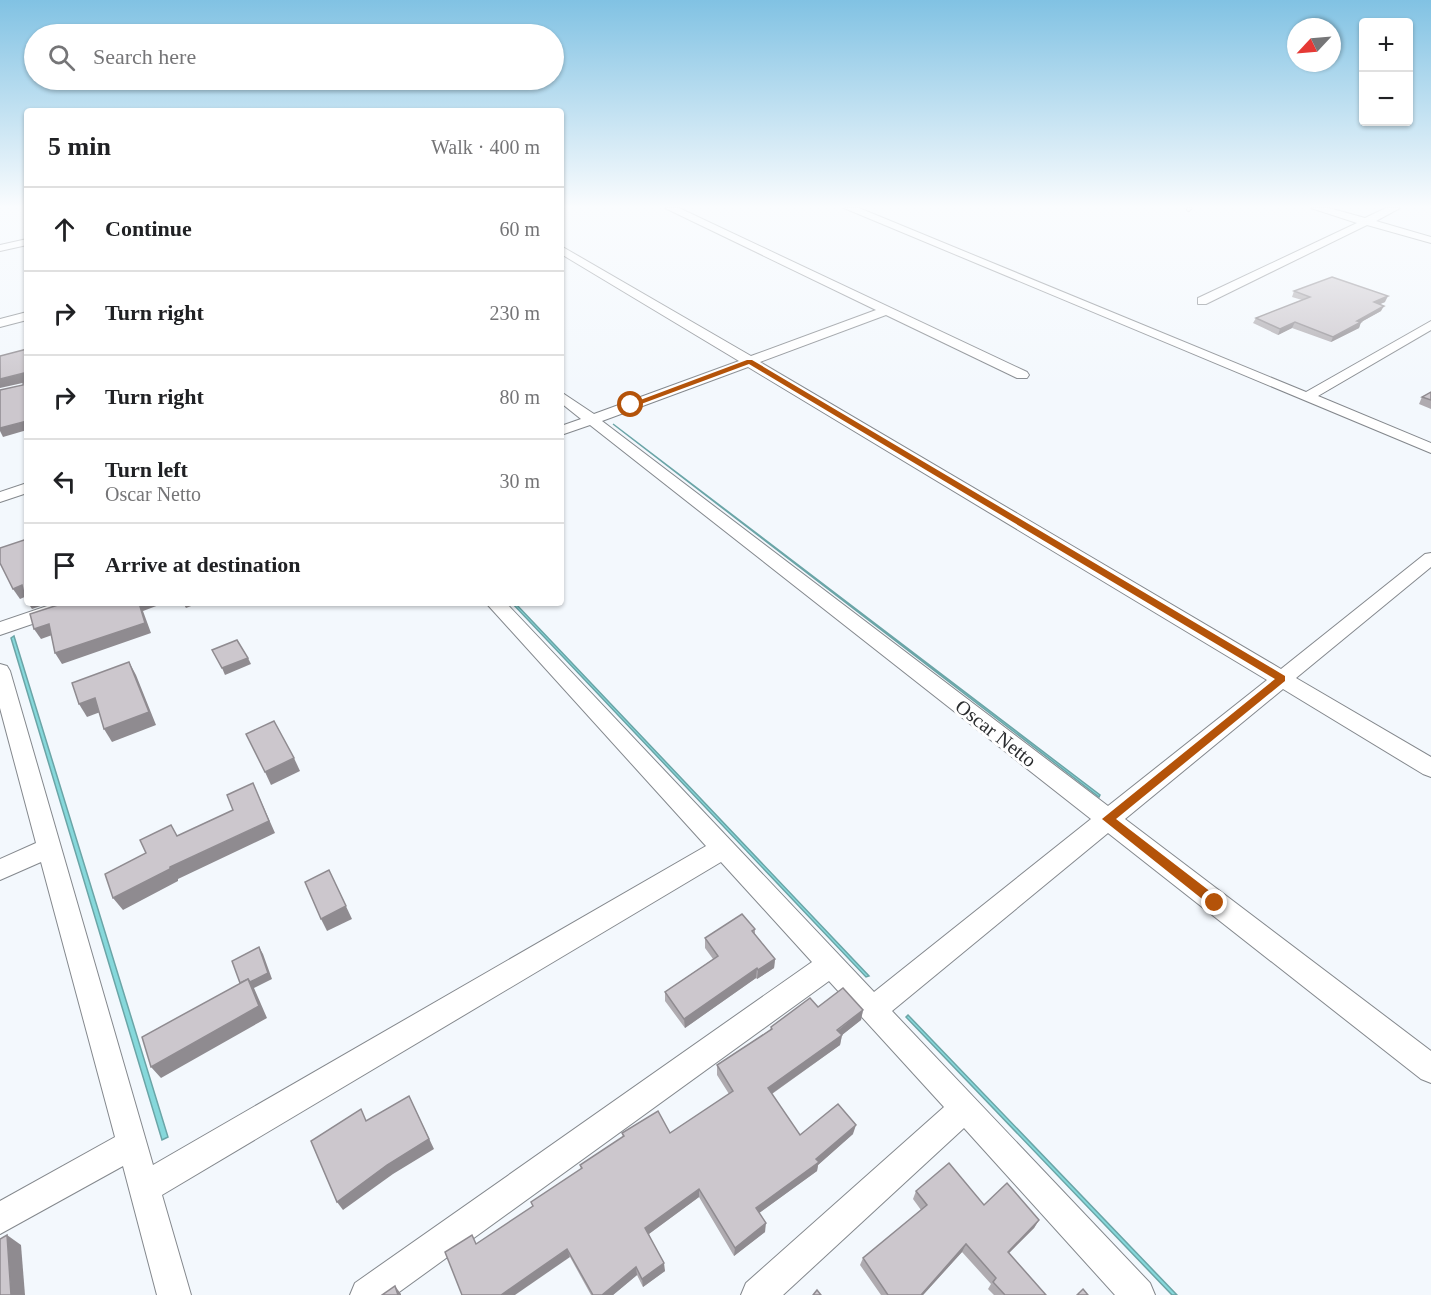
<!DOCTYPE html>
<meta charset="utf-8">
<style>
:root{--surface:#fff;--page:#f2f2f2;--text:#202124;--muted:#757577;--line:#e0e0e0}
body{margin:0;font-family:"Times New Roman",serif;background:var(--page);color:var(--text)}
.controls{position:absolute;right:18px;top:18px;display:grid;overflow:hidden;border-radius:6px;box-shadow:0 2px 4px #0004}
.controls button{width:54px;height:54px;display:grid;place-items:center;padding:0;border:0;border-bottom:2px solid var(--line);background:var(--surface);color:var(--text);font:30px sans-serif}
.compass{position:absolute;left:1287px;top:18px;width:54px;height:54px;border-radius:50%;background:var(--surface);box-shadow:0 2px 4px #0004;rotate:244deg}
.stop{position:absolute;width:18px;height:18px;margin:-14px;border:4px solid #b45309;border-radius:50%;background:#fff}
.stop.end{background:#b45309;border-color:#fff;box-shadow:0 2px 6px #0008}
.list{margin:0;padding:0;list-style:none}
h2{display:flex;justify-content:space-between;align-items:center;height:78px;margin:0;padding:0 24px;font-size:26px}
h2 small{font-size:20px;font-weight:400;color:var(--muted)}
.list li{display:grid;grid-template-columns:39px 1fr auto;gap:18px;align-items:center;box-sizing:border-box;height:84px;padding:0 24px;border-top:2px solid var(--line)}
.list b{display:block;font-size:22px;white-space:nowrap}
.list p{margin:0;font-size:20px;white-space:nowrap;color:var(--muted)}
.list em{font-size:20px;font-style:normal;color:var(--muted)}
.icon{flex:none;width:33px;height:33px;fill:none;stroke:currentColor;stroke-width:2;stroke-linecap:round;stroke-linejoin:round}
.map{position:relative;flex:none;width:1431px;height:1295px;overflow:hidden}
.search{position:absolute;background:var(--surface);box-shadow:0 2px 4px #0004;left:24px;top:24px;width:540px;height:66px;display:flex;align-items:center;gap:15px;box-sizing:border-box;padding:0 21px;border-radius:33px;color:var(--muted);font-size:22px}
.panel{position:absolute;background:var(--surface);box-shadow:0 2px 4px #0004;left:24px;top:108px;width:540px;height:498px;border-radius:6px}
.map>svg:first-child{display:block}
</style>
<div class="map">
<svg width="1431" height="1295" viewBox="0 0 1431 1295">
<rect width="100%" height="100%" fill="#f3f8fd"/>
<g fill="#86d8db" stroke="#6ba5a7" stroke-width="1.5">
<path d="M613,424L1100,795L1099,797Z"/>
<path d="M512,603H515L869,976L866,977Z"/>
<path d="M14,636L168,1137L162,1140L11,638Z"/>
<path d="M908,1015L1177,1295H1172L906,1017Z"/>
</g>
<g fill="none" stroke-linecap="round" stroke-linejoin="round">
<defs>
<path id="lane" d="M1187,208H1192L1189,211L1187,210Z"/>
<g id="street">
<path d="M665,208H679L1027,372L1029,375L1027,378H1017L886,315L760,362L1281,669L1425,554L1431,553V567L1296,678L1431,757V777L1423,774L1283,689L1125,819L1431,1051V1083L1421,1079L1108,833L892,1011L1150,1283L1155,1295H1115L964,1128L783,1295H741L746,1283L944,1107L829,981L395,1295H350L355,1283L812,962L721,862L162,1195L191,1295H157L123,1166L0,1234V1201L115,1137L41,862L0,880V859L36,843L0,708V664L7,666L10,671L153,1165L706,846L486,603H506L874,992L1091,819L590,425L561,435V426L581,419L561,403V392L594,414L739,361L561,254V246L751,356L876,310ZM748,367L1267,680L1108,806L602,421Z"/>
<path d="M844,208H859L1306,392L1431,321V330L1318,396L1431,443V453Z"/>
<path d="M1311,208H1329L1365,218L1386,208H1400L1376,221L1431,237V243L1367,225L1206,304H1198V298L1357,223Z"/>
<path d="M27,239V245L0,251V245Z"/>
<path d="M27,312V320L0,327V319Z"/>
<path d="M27,483V493L0,502V492Z"/>
<path d="M56,603H84L82,607L0,635V622Z"/>
</g>
</defs>
<use href="#lane" stroke="#84888d" stroke-width="2"/>
<use href="#street" stroke="#84888d" stroke-width="2"/>
<use href="#lane" fill="#fff" fill-rule="evenodd"/>
<use href="#street" fill="#fff" fill-rule="evenodd"/>
</g>
<g fill="#afabb0">
<path d="M1294,291L1385,302L1380,304L1381,311L1361,322L1359,328L1331,342L1292,328L1278,335L1253,323L1256,318L1302,300L1292,297Z"/>
<path d="M1431,392V409L1419,404L1422,397Z"/>
<path d="M755,929V934L775,959L774,968L757,979L756,978L685,1028L665,1001V992L713,959L705,948V938Z"/>
<path d="M818,1007L863,1010L861,1020L842,1035L840,1045L772,1094L800,1135L853,1134L818,1165L817,1171L759,1213L765,1232L734,1256L699,1197L649,1234L665,1271L643,1287L637,1275L613,1295H591L570,1257L532,1206L581,1169L580,1165L623,1137L622,1133H670L729,1094L717,1075V1065L770,1030L771,1027Z"/>
<path d="M916,1191L984,1205L1039,1220L1034,1228L1009,1253L1046,1295H994L988,1289L991,1284L962,1252L923,1295H881L860,1265L863,1258L921,1210L913,1199Z"/>
</g>
<g fill="#8f8b90">
<path d="M1388,296L1385,302L1371,308L1374,302Z"/>
<path d="M1384,306L1381,311L1354,326L1357,321Z"/>
<path d="M1295,322L1292,328L1278,335L1280,329Z"/>
<path d="M1361,322L1359,328L1331,342L1333,337Z"/>
<path d="M24,373L27,382L0,388V379Z"/>
<path d="M27,421V430L3,437L0,431V428Z"/>
<path d="M22,585L27,596L20,599L13,589Z"/>
<path d="M28,603H49L32,609Z"/>
<path d="M139,603H158L159,605L143,611L151,633L62,664L55,653Z"/>
<path d="M183,603H199L186,608Z"/>
<path d="M49,624L55,634L41,639L34,629Z"/>
<path d="M248,658L251,664L225,675L222,668Z"/>
<path d="M129,662L136,675L156,725L112,742L104,729Z"/>
<path d="M95,698L103,711L87,717L79,704Z"/>
<path d="M294,758L300,771L271,785L265,772Z"/>
<path d="M253,783L275,833L178,879V881L123,910L113,898L170,867L269,821Z"/>
<path d="M335,883L352,919L327,931L321,919Z"/>
<path d="M259,947L263,954L272,979L254,988L267,1018L161,1078L151,1067L245,993Z"/>
<path d="M775,959L774,968L757,979L758,970Z"/>
<path d="M757,968L756,978L685,1028L684,1019Z"/>
<path d="M863,1010L861,1020L842,1035L840,1045L767,1097L768,1088Z"/>
<path d="M409,1096L434,1149L393,1174L343,1210L337,1202Z"/>
<path d="M856,1125L853,1134L818,1165L817,1171L755,1216L756,1208Z"/>
<path d="M699,1189V1197L646,1236L645,1228Z"/>
<path d="M1039,1220L1034,1228L1003,1259L1008,1252Z"/>
<path d="M766,1223L765,1232L734,1256L735,1248Z"/>
<path d="M7,1235L21,1245L25,1295H11Z"/>
<path d="M966,1244L962,1252L923,1295H921Z"/>
<path d="M567,1249L570,1257L515,1295H501Z"/>
<path d="M664,1263L665,1271L643,1287L642,1279Z"/>
<path d="M636,1267L637,1275L613,1295H602Z"/>
<path d="M395,1286L401,1294V1295H398Z"/>
</g>
<g fill="#ccc7cd" stroke="#8f8b90" stroke-width="1.5">
<path d="M1332,277L1388,296L1374,302L1384,306L1357,321L1361,322L1333,337L1295,322L1280,329L1256,318L1310,297L1294,291Z"/>
<path d="M27,349V421L0,428V390L23,385L24,373L0,379V356Z"/>
<path d="M1431,392V400L1422,397Z"/>
<path d="M27,539V598H25L22,585L13,589L0,563V548Z"/>
<path d="M64,603H139L145,623L55,653L49,624L34,629L30,614Z"/>
<path d="M237,640L248,658L222,668L212,650Z"/>
<path d="M129,662L149,712L104,729L95,698L79,704L72,683Z"/>
<path d="M274,721L294,758L265,772L246,734Z"/>
<path d="M253,783L269,821L170,867V869L113,898L105,874L146,853L140,840L171,825L177,836L233,810L227,795Z"/>
<path d="M329,870L346,906L321,919L305,882Z"/>
<path d="M742,914L755,929L752,931L775,959L758,970L757,968L684,1019L665,992L718,956L705,938Z"/>
<path d="M259,947L268,973L250,982L248,979L240,983L232,961Z"/>
<path d="M248,979L259,1006L151,1067L142,1037Z"/>
<path d="M843,988L863,1010L837,1030L842,1035L768,1088L800,1135L838,1104L856,1125L816,1159L819,1162L756,1208L766,1223L735,1248L699,1189L645,1228L664,1263L642,1279L636,1267L602,1295H593L567,1249L501,1295H462L445,1252L472,1235L476,1244L533,1206L531,1202L582,1168L580,1165L624,1136L622,1133L658,1111L670,1133L733,1091L717,1065L772,1029L771,1027L810,998L818,1007Z"/>
<path d="M409,1096L429,1139L387,1165L337,1202L311,1141L361,1109L366,1121Z"/>
<path d="M949,1163L984,1205L1007,1183L1039,1220L1008,1252L1046,1295H1005L993,1282L996,1278L966,1244L921,1295H888L863,1258L927,1205L916,1191Z"/>
<path d="M7,1235L11,1295H0V1239Z"/>
<path d="M395,1286L398,1295H382Z"/>
<path d="M1083,1289L1088,1295H1077Z"/>
<path d="M817,1290L821,1295H813Z"/>
</g>
<linearGradient id="sky" x2="0" y2="1"><stop stop-color="#81c2e3"/><stop offset="0.53" stop-color="#fafcfe"/><stop offset="1" stop-color="#fafcfe" stop-opacity="0"/></linearGradient>
<rect width="1431" height="390" fill="url(#sky)"/>
<path fill="#b45309" d="M747,360H752L1285,676V681L1116,819L1220,899L1222,903L1220,906H1211L1102,819L1275,679L749,364L633,407L627,405Z"/>
<g text-anchor="middle" dominant-baseline="central" stroke-width="6" stroke-linejoin="round" paint-order="stroke">
<g font-size="20" fill="#2b2d2f" stroke="#fff">
<text transform="translate(996 733) rotate(38)">Oscar Netto</text>
</g>
</g>
</svg>
<div class="controls">
<button>+</button>
<button>−</button>
</div>
<svg class="compass" viewBox="-18 -18 36 36"><path d="M0-13l5 13h-10z" fill="#e53935"/><path d="M0 13l5-13h-10z" fill="#757577"/></svg>
<div class="stop" style="left:631px;top:405px"></div>
<div class="stop end" style="left:1215px;top:903px"></div>
<div class="search"><svg class="icon" aria-label="search" viewBox="0 0 24 24"><circle cx="10" cy="10" r="6"/><path d="M15 15l6 6"/></svg>Search here</div>
<section class="panel">
<h2>5 min<small>Walk · 400 m</small></h2>
<ul class="list">
<li><svg class="icon" aria-label="ahead" viewBox="0 0 24 24"><path d="M12 20V5M6 11l6-6 6 6"/></svg><div><b>Continue</b></div><em>60 m</em></li>
<li><svg class="icon" aria-label="right" viewBox="0 0 24 24"><path d="M7 20v-9h11M14 6l5 5-5 5"/></svg><div><b>Turn right</b></div><em>230 m</em></li>
<li><svg class="icon" aria-label="right" viewBox="0 0 24 24"><path d="M7 20v-9h11M14 6l5 5-5 5"/></svg><div><b>Turn right</b></div><em>80 m</em></li>
<li><svg class="icon" aria-label="left" viewBox="0 0 24 24"><path d="M17 20v-9H6M10 6l-5 5 5 5"/></svg><div><b>Turn left</b><p>Oscar Netto</p></div><em>30 m</em></li>
<li><svg class="icon" aria-label="arrive" viewBox="0 0 24 24"><path d="M6 21V4h12l-3 4 3 4H6"/></svg><div><b>Arrive at destination</b></div></li>
</ul>
</section>
</div>
